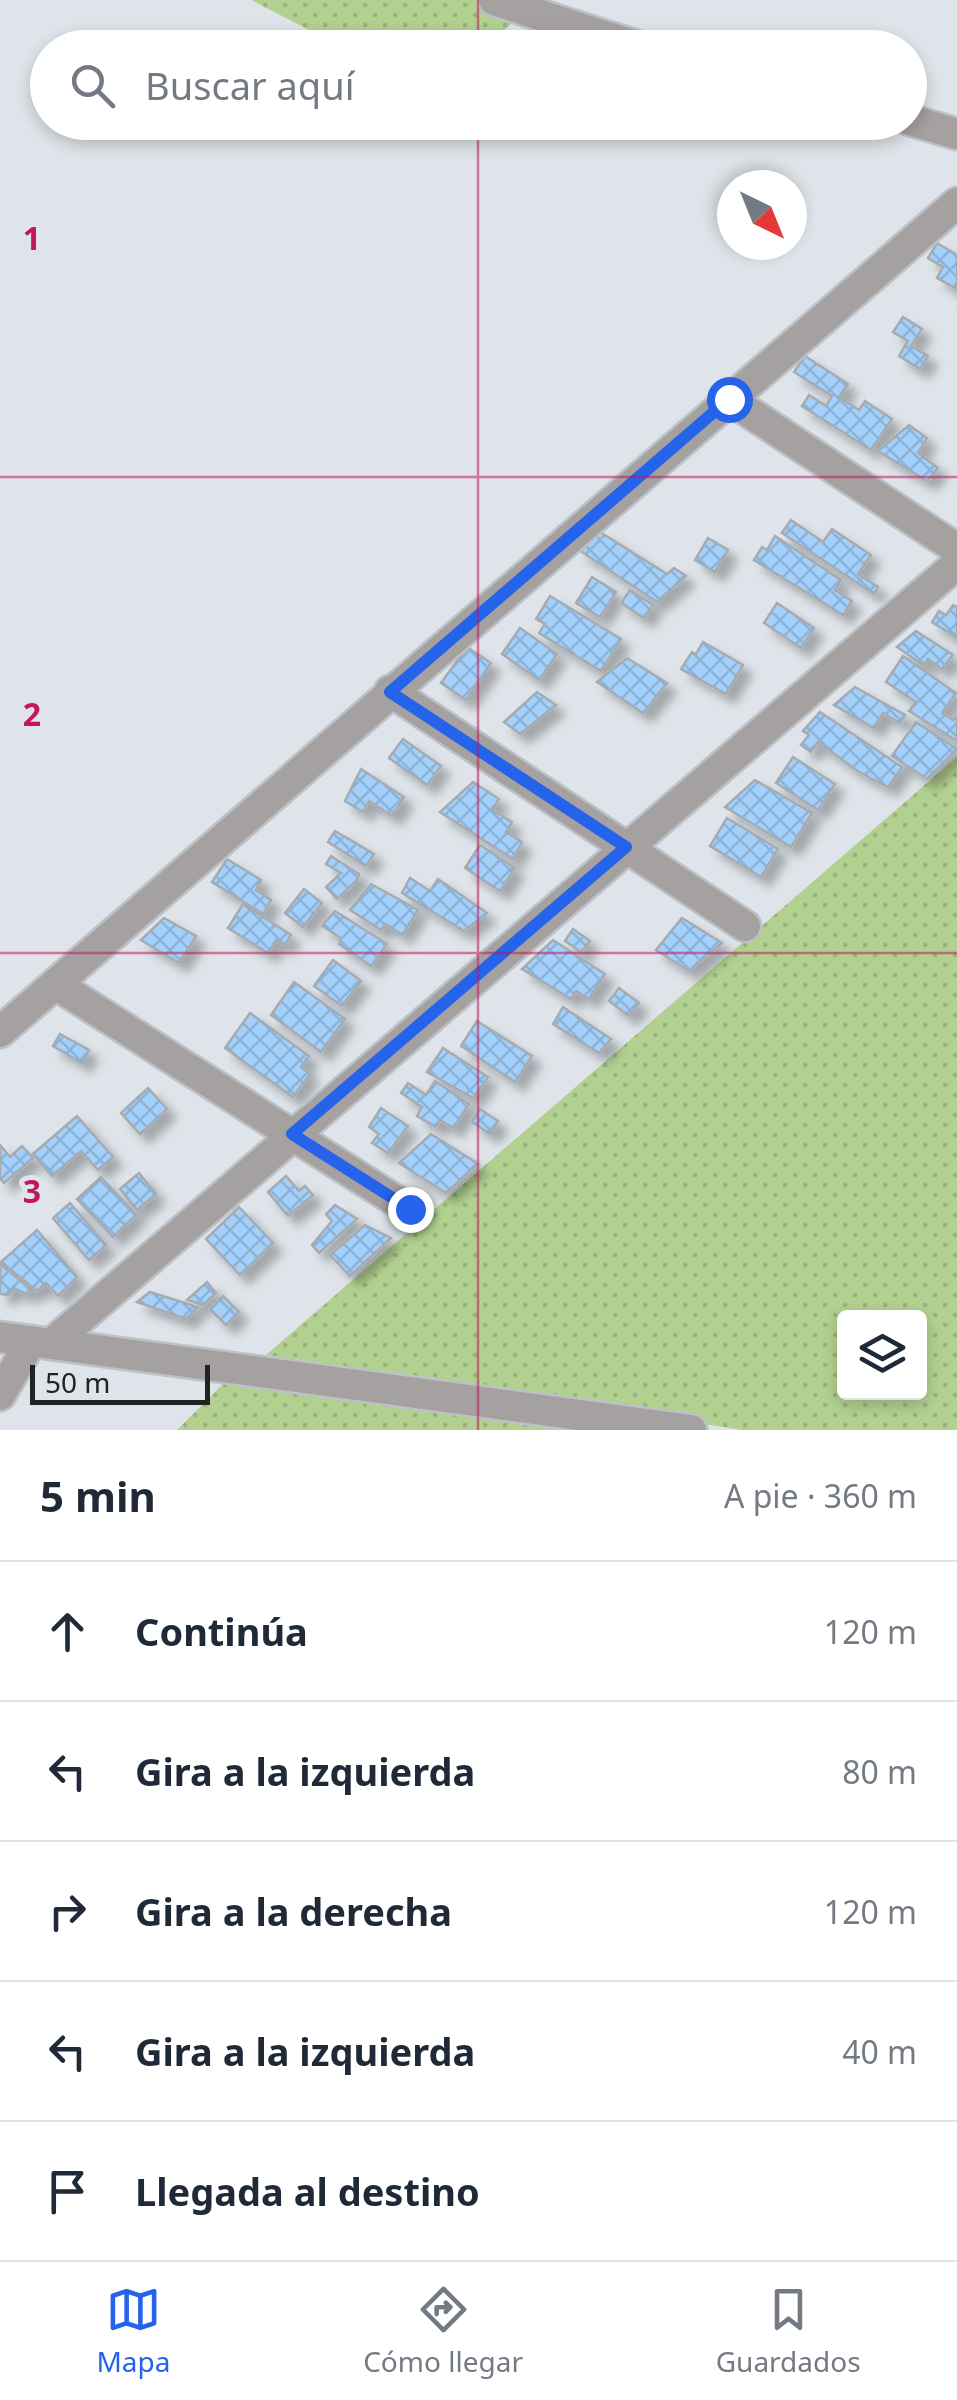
<!DOCTYPE html>
<html lang="es">
<meta charset="utf-8">
<style>
:root{--surface:#fff;--page:#f2f2f3;--text:#1f2937;--muted:#747a83;--line:#e0e1e3;--accent:#2563eb}
body{margin:0;font-family:"Noto Sans",sans-serif;background:var(--page);color:var(--text)}
.controls{position:absolute;right:30px;bottom:30px;display:grid;overflow:hidden;border-radius:10px;box-shadow:0 5px 15px #0003}
.controls button{width:90px;height:90px;display:grid;place-items:center;padding:0;border:0;border-bottom:2px solid var(--line);background:var(--surface);color:var(--text);font:50px sans-serif}
.compass{position:absolute;left:717px;top:170px;width:90px;height:90px;border-radius:50%;background:var(--surface);box-shadow:0 5px 15px #0003;rotate:137deg}
.scale{position:absolute;left:30px;bottom:25px;width:180px;box-sizing:border-box;padding-left:10px;border:5px solid #202224;border-top:0;font-size:28px;line-height:35px;white-space:nowrap;color:#202224;-webkit-text-stroke:8px #dee4e9;paint-order:stroke}
.stop{position:absolute;width:30px;height:30px;margin:-22px;border:8px solid #2563eb;border-radius:50%;background:#fff}
.stop.end{background:#2563eb;border-color:#fff;box-shadow:0 2px 10px #0008}
.list{margin:0;padding:0;list-style:none}
h2{display:flex;justify-content:space-between;align-items:center;height:130px;margin:0;padding:0 40px;font-size:42px}
h2 small{font-size:32px;font-weight:400;color:var(--muted)}
.list li{display:grid;grid-template-columns:65px 1fr auto;gap:30px;align-items:center;box-sizing:border-box;height:140px;padding:0 40px;border-top:2px solid var(--line)}
.list b{display:block;font-size:38px;white-space:nowrap}
.list em{font-size:32px;font-style:normal;color:var(--muted)}
.icon{flex:none;width:55px;height:55px;fill:none;stroke:currentColor;stroke-width:2;stroke-linecap:round;stroke-linejoin:round}
.map{position:relative;flex:none;width:957px;height:1430px;overflow:hidden}
.search{position:absolute;background:var(--surface);box-shadow:0 5px 15px #0003;left:30px;right:30px;top:30px;height:110px;display:flex;align-items:center;gap:25px;box-sizing:border-box;padding:0 35px;border-radius:55px;color:var(--muted);font-size:38px}
.sheet{height:830px;background:var(--surface)}
nav{display:flex;justify-content:space-around;align-items:center;box-sizing:border-box;height:140px;border-top:2px solid var(--line);background:var(--surface);font-size:28px;color:var(--muted)}
nav a{display:grid;justify-items:center;gap:5px}
nav .on{color:var(--accent)}
.map>svg:first-child{display:block}
</style>
<div class="map">
<svg width="957" height="1430" viewBox="0 0 957 1430">
<defs>
<pattern id="grass-dots" width="8" height="8" patternUnits="userSpaceOnUse" patternTransform="scale(2.5)"><rect width="8" height="8" fill="#b2d190"/><path d="M2 2h.1M6 6h.1" fill="none" stroke="#99b37c" stroke-width="1.8" stroke-linecap="round"/></pattern>
<pattern id="building-cross-hatch" width="8" height="8" patternUnits="userSpaceOnUse" patternTransform="scale(2.5)"><rect width="8" height="8" fill="#a3d1fc"/><path d="M0 0l8 8M0 8l8-8" fill="none" stroke="#8cb3d8"/></pattern>
<filter id="shadow"><feDropShadow dx="9" dy="9" stdDeviation="5" flood-color="#0004"/></filter>
</defs>
<rect width="100%" height="100%" fill="#dee4e9"/>
<g fill="url(#grass-dots)" fill-rule="evenodd">
<path d="M251,0H538L484,48L342,47Z"/>
<path d="M957,757V1430H742L266,1355ZM844,1318H920V1392H844Z"/>
<path d="M225,1382L561,1430H177Z"/>
</g>
<g fill="url(#building-cross-hatch)" stroke="#a5abb0" stroke-width="2.5" filter="url(#shadow)">
<path d="M937,243L957,255V289L937,278L943,267L928,258Z"/>
<path d="M903,317L922,329L911,346L928,356L920,369L899,356L908,341L893,332Z"/>
<path d="M805,356L848,384L839,397L859,410L865,401L892,419L871,450L802,406L809,395L826,406L832,396L794,372Z"/>
<path d="M909,425L927,438L918,453L938,468L927,481L878,451Z"/>
<path d="M791,520L823,542L832,529L871,555L858,574L878,587L874,594L782,533Z"/>
<path d="M600,532L667,574L674,568L686,576L657,602L579,550Z"/>
<path d="M775,536L841,580L835,590L852,601L843,615L754,560L762,547L767,550Z"/>
<path d="M708,538L728,550L715,572L695,560Z"/>
<path d="M592,577L616,592L600,617L576,603Z"/>
<path d="M630,590L653,605L644,618L621,603Z"/>
<path d="M550,596L621,639L601,671L539,633L545,624L536,619Z"/>
<path d="M777,603L814,628L801,648L764,623Z"/>
<path d="M953,605L957,607V638L932,622L939,611L946,615Z"/>
<path d="M520,628L557,654L539,680L502,654Z"/>
<path d="M916,631L953,655L942,669L928,659L923,665L897,647Z"/>
<path d="M703,642L743,665L726,694L681,669L692,652L696,654Z"/>
<path d="M467,647L491,663L466,700L441,683Z"/>
<path d="M903,656L956,693L942,713L953,720L957,717V741L909,711L916,702L886,682Z"/>
<path d="M627,658L667,683L643,713L597,682Z"/>
<path d="M855,687L905,715L900,723L883,713L874,728L834,705Z"/>
<path d="M537,692L556,705L520,734L504,722Z"/>
<path d="M820,712L902,767L888,787L859,772L818,742L811,752L801,745L809,735L803,731Z"/>
<path d="M916,722L957,749L927,779L892,756Z"/>
<path d="M403,739L441,766L427,785L389,758Z"/>
<path d="M793,757L835,784L818,810L776,783Z"/>
<path d="M361,769L404,797L392,816L369,801L363,812L345,801Z"/>
<path d="M755,780L812,813L791,847L725,807Z"/>
<path d="M473,782L499,799L492,810L512,822L506,832L522,842L513,859L440,812Z"/>
<path d="M727,818L778,849L761,877L710,846Z"/>
<path d="M335,831L374,854L366,866L328,842Z"/>
<path d="M480,845L515,868L500,891L465,868Z"/>
<path d="M331,856L359,874L357,880L337,899L326,887L341,873L326,864Z"/>
<path d="M227,859L261,880L256,890L271,900L263,914L212,882Z"/>
<path d="M410,878L430,891L438,879L487,913L464,931L402,893Z"/>
<path d="M371,884L418,910L402,935L386,924L381,930L350,910Z"/>
<path d="M304,889L322,903L303,927L285,913Z"/>
<path d="M243,904L291,935L285,945L276,940L268,953L228,928Z"/>
<path d="M335,911L387,944L371,966L339,944L341,938L322,926Z"/>
<path d="M164,918L196,936L179,963L141,940Z"/>
<path d="M682,918L722,943L689,971L656,950Z"/>
<path d="M573,929L590,941L581,952L565,941Z"/>
<path d="M553,940L605,974L589,999L576,991L571,999L522,969Z"/>
<path d="M333,960L361,981L342,1006L314,986Z"/>
<path d="M294,982L345,1019L321,1052L271,1015Z"/>
<path d="M619,988L639,1003L629,1016L609,1001Z"/>
<path d="M563,1007L611,1039L599,1053L553,1024Z"/>
<path d="M250,1013L309,1056L301,1067L310,1074L293,1097L225,1048Z"/>
<path d="M477,1021L532,1056L515,1082L461,1046Z"/>
<path d="M60,1034L89,1050L82,1063L53,1046Z"/>
<path d="M443,1048L488,1077L473,1098L427,1072Z"/>
<path d="M435,1081L469,1104L453,1128L440,1120L436,1127L417,1116L422,1107L401,1093L408,1083L426,1095Z"/>
<path d="M148,1088L167,1109L140,1134L121,1113Z"/>
<path d="M381,1108L408,1126L388,1153L372,1143L379,1134L369,1127Z"/>
<path d="M480,1109L498,1121L490,1134L472,1122Z"/>
<path d="M77,1116L113,1157L98,1170L81,1151L52,1176L33,1154Z"/>
<path d="M431,1134L478,1164L446,1193L399,1163Z"/>
<path d="M0,1145L10,1157L22,1146L33,1158L4,1183L0,1178Z"/>
<path d="M139,1173L156,1194L137,1210L120,1189Z"/>
<path d="M286,1176L299,1191L305,1186L313,1195L288,1216L268,1192Z"/>
<path d="M101,1177L136,1215L113,1237L77,1199Z"/>
<path d="M70,1203L106,1245L89,1260L53,1218Z"/>
<path d="M335,1205L357,1219L319,1253L312,1245L332,1221L326,1214Z"/>
<path d="M239,1207L273,1243L240,1275L206,1239Z"/>
<path d="M365,1225L391,1238L350,1276L330,1255Z"/>
<path d="M37,1230L77,1277L58,1296L46,1283L37,1291L1,1262Z"/>
<path d="M0,1264L32,1290L26,1294L14,1288L8,1295L0,1294Z"/>
<path d="M207,1282L216,1293L203,1305L187,1300Z"/>
<path d="M150,1292L198,1307L186,1319L137,1302Z"/>
<path d="M223,1296L239,1312L226,1325L210,1309Z"/>
</g>
<g fill="none" stroke-linecap="round" stroke-linejoin="round">
<defs>
<g id="minor">
<path d="M494,0L642,48"/>
<path d="M910,120L957,134"/>
<path d="M729,399L957,549"/>
<path d="M390,691L745,926"/>
<path d="M55,984L409,1209"/>
<path d="M0,1032L957,203"/>
<path d="M0,1337L691,1430"/>
<path d="M51,1344L957,564"/>
<path d="M0,1395L31,1341"/>
</g>
</defs>
<use href="#minor" stroke="#bcc1c6" stroke-width="35"/>
<use href="#minor" stroke="#a5a1a0" stroke-width="30"/>
</g>
<g fill="none" stroke-linecap="round" stroke-linejoin="round">
<path stroke="#2563eb" stroke-width="12" d="M410,1209L292,1134L626,847L390,692L729,399"/>
</g>
<path fill="none" stroke="#c2185b" stroke-width="2.5" stroke-opacity="0.55" d="M478,0V48M478,122V1430M0,477H957M0,953H957"/>
<g font-size="32" text-anchor="middle" font-weight="bold" fill="#c2185b" stroke="#dee4e9" stroke-width="10" stroke-linejoin="round" paint-order="stroke">
<text x="32" y="250">1</text>
<text x="32" y="726">2</text>
<text x="32" y="1203">3</text>
</g>
</svg>
<div class="controls">
<button><svg class="icon" aria-label="layers" viewBox="0 0 24 24"><path d="M12 4l9 5-9 5-9-5zM3 14l9 5 9-5"/></svg></button>
</div>
<svg class="compass" viewBox="-18 -18 36 36"><path d="M0-13l5 13h-10z" fill="#e53935"/><path d="M0 13l5-13h-10z" fill="#747a83"/></svg>
<div class="scale">50 m</div>
<div class="stop" style="left:729px;top:399px"></div>
<div class="stop end" style="left:410px;top:1209px"></div>
<div class="search"><svg class="icon" aria-label="search" viewBox="0 0 24 24"><circle cx="10" cy="10" r="6"/><path d="M15 15l6 6"/></svg>Buscar aquí</div>
</div>
<section class="sheet">
<h2>5 min<small>A pie · 360 m</small></h2>
<ul class="list">
<li><svg class="icon" aria-label="ahead" viewBox="0 0 24 24"><path d="M12 20V5M6 11l6-6 6 6"/></svg><div><b>Continúa</b></div><em>120 m</em></li>
<li><svg class="icon" aria-label="left" viewBox="0 0 24 24"><path d="M17 20v-9H6M10 6l-5 5 5 5"/></svg><div><b>Gira a la izquierda</b></div><em>80 m</em></li>
<li><svg class="icon" aria-label="right" viewBox="0 0 24 24"><path d="M7 20v-9h11M14 6l5 5-5 5"/></svg><div><b>Gira a la derecha</b></div><em>120 m</em></li>
<li><svg class="icon" aria-label="left" viewBox="0 0 24 24"><path d="M17 20v-9H6M10 6l-5 5 5 5"/></svg><div><b>Gira a la izquierda</b></div><em>40 m</em></li>
<li><svg class="icon" aria-label="arrive" viewBox="0 0 24 24"><path d="M6 21V4h12l-3 4 3 4H6"/></svg><div><b>Llegada al destino</b></div></li>
</ul>
</section>
<nav>
<a class="on"><svg class="icon" aria-label="map" viewBox="0 0 24 24"><path d="M3 6l6-2 6 2 6-2v14l-6 2-6-2-6 2zM9 4v14M15 6v14"/></svg>Mapa</a>
<a><svg class="icon" aria-label="directions" viewBox="0 0 24 24"><path d="M12 3l9 9-9 9-9-9zM9 14v-3h6M13 9l2 2-2 2"/></svg>Cómo llegar</a>
<a><svg class="icon" aria-label="saved" viewBox="0 0 24 24"><path d="M7 4h10v16l-5-4-5 4z"/></svg>Guardados</a>
</nav>
